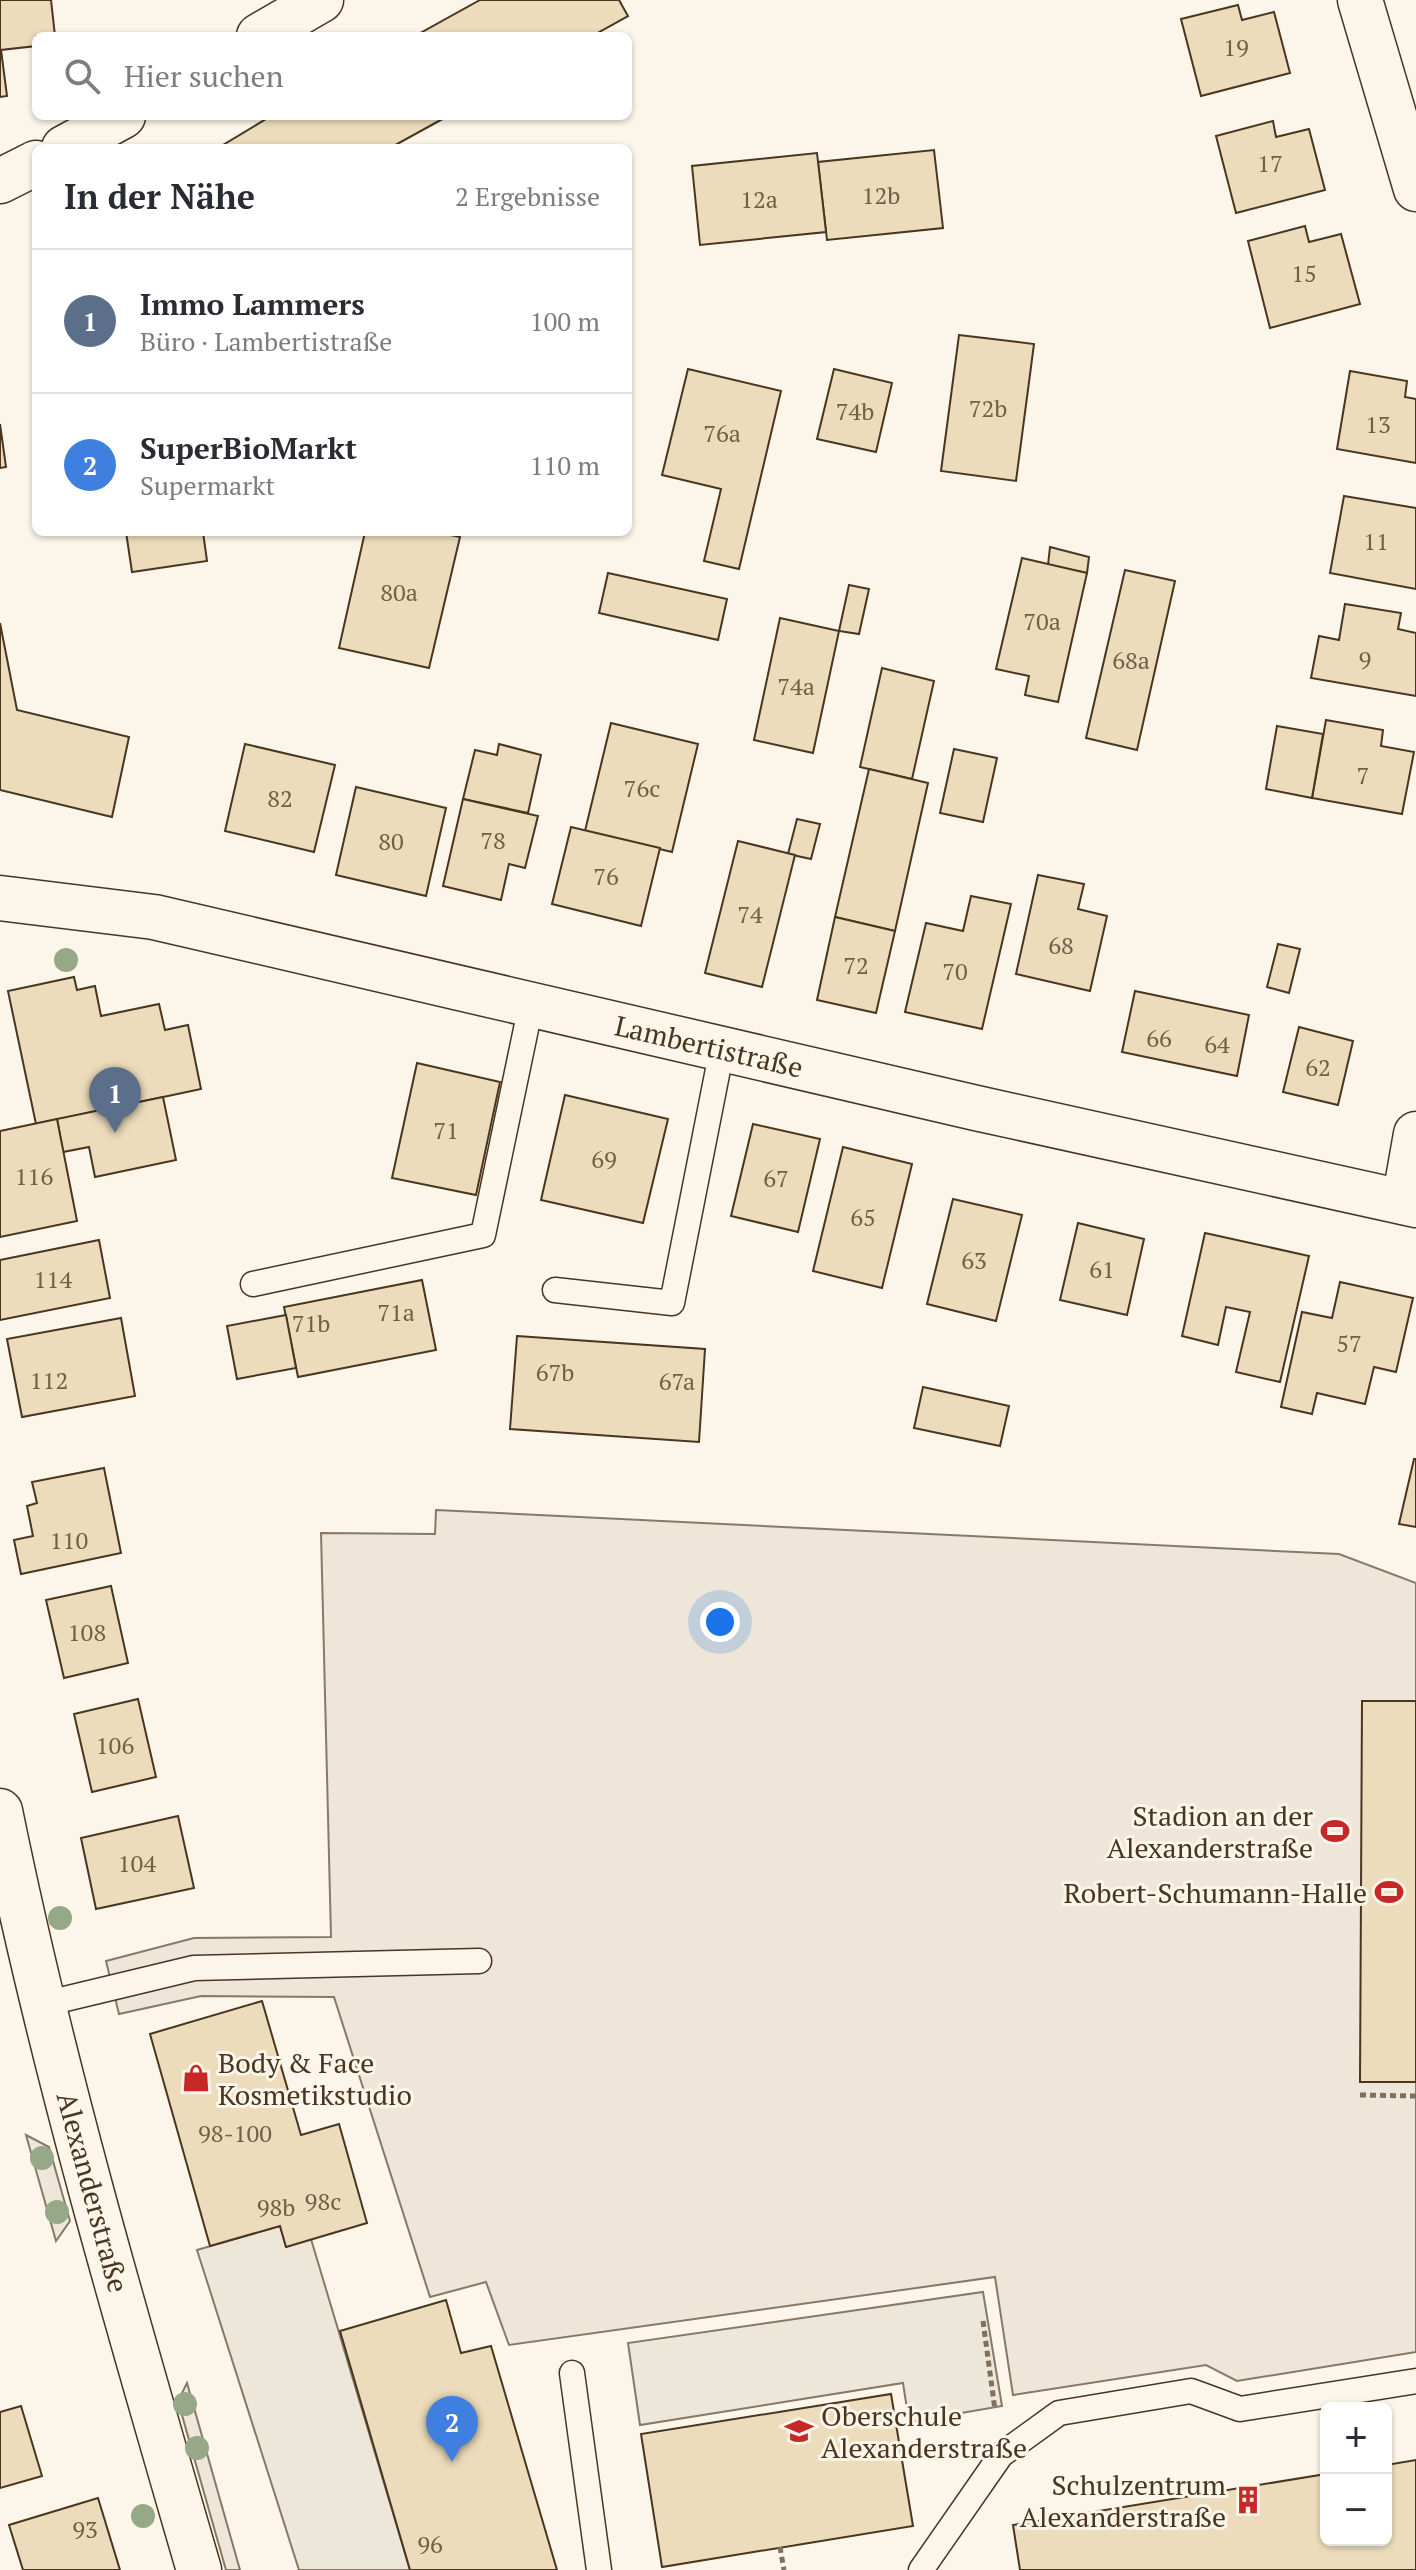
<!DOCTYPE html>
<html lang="de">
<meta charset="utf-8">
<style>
:root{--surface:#fff;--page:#f2f2f3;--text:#2b2b33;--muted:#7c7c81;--line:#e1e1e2;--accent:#c62828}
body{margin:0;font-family:"PT Serif",serif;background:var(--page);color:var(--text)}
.controls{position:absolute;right:24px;bottom:24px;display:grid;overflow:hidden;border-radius:12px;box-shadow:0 2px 6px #0004}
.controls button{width:72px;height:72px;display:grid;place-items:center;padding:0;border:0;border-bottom:2px solid var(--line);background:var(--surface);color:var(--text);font:40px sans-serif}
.you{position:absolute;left:720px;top:1622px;width:28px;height:28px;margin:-20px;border:6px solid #fff;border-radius:50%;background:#1a73e8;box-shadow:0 0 0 12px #1a73e833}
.badge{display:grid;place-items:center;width:52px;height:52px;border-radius:50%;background:var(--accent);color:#fff;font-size:26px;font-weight:700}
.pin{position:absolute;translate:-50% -66px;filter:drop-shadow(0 2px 4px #0008)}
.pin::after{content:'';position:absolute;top:42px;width:28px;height:24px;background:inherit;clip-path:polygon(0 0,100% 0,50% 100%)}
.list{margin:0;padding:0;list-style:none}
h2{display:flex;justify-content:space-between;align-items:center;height:104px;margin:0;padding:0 32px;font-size:34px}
h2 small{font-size:26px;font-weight:400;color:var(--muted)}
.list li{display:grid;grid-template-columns:52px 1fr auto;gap:24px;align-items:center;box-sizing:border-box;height:144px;padding:0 32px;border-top:2px solid var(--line)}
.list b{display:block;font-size:30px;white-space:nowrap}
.list p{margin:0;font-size:26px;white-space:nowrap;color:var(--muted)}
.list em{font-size:26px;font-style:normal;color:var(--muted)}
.icon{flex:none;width:44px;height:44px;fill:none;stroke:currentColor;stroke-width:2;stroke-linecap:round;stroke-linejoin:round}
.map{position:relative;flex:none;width:1416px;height:2570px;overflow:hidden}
.search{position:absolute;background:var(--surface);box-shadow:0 2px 6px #0004;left:32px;top:32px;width:600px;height:88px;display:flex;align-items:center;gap:20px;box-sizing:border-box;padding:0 28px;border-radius:12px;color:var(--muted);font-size:30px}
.panel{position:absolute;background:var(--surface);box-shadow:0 2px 6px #0004;left:32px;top:144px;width:600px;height:392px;border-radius:12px}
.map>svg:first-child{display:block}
</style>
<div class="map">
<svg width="1416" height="2570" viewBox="0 0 1416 2570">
<rect width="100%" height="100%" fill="#fbf6e9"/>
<g fill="#ede6d9" stroke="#887966" stroke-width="2">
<path d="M436,1510L1339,1554L1416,1583V2352L1237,2381L1206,2365L1013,2395L995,2277L509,2345L486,2282L430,2297L334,1997L201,1996L119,2014L106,1961L194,1938L331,1937L321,1533L435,1534Z"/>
<path d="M26,2135L49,2147L70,2221L56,2241Z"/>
<path d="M187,2383L240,2570H226L178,2401Z"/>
</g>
<g fill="#ede7d9" stroke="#887966" stroke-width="2">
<path d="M280,2226L286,2247L311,2239L410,2570H299L197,2250Z"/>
<path d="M983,2292L1002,2406L909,2422L903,2383L640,2425L628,2343Z"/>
</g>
<g fill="#ecdcbc" stroke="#4a3520" stroke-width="2">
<path d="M0,0H51L55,36H36V46L1,50L7,96L0,97Z"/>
<path d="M480,0H619L628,16L592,36H415Z"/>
<path d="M1238,5L1242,20L1274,12L1290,73L1201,96L1181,19Z"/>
<path d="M271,116H448L390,148H218Z"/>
<path d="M1273,121L1276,137L1309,129L1325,190L1236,213L1216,136Z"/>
<path d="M934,150L943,228L827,240L818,162Z"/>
<path d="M817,153L826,232L700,245L692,166Z"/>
<path d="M1305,226L1309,242L1341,234L1360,304L1270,328L1248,241Z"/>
<path d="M959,335L1034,344L1016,481L941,471Z"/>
<path d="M688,369L781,391L739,569L704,561L721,489L662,475Z"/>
<path d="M834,369L892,383L876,452L817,439Z"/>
<path d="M1350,371L1407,381L1405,397L1416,399V463L1337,449Z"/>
<path d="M0,424L6,467L0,468Z"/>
<path d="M1344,496L1416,508V589L1330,573Z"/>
<path d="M126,532H203L207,561L132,572Z"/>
<path d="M365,532H437L460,537L429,668L339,648Z"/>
<path d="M1050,547L1089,557L1087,573L1048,565Z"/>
<path d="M1022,558L1087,573L1058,702L1025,695L1029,676L996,669Z"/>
<path d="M1125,570L1175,581L1137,750L1086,738Z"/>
<path d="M608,573L727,599L718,640L599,613Z"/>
<path d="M849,585L869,589L859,634L839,631Z"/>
<path d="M1345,604L1401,613L1398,629L1416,633V696L1311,678L1319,636L1339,640Z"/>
<path d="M780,618L839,631L813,753L754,740Z"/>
<path d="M0,623L17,710L129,737L112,817L0,790Z"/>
<path d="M882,668L934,681L912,779L860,767Z"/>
<path d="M1326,720L1383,730L1381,746L1414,752L1402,814L1312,798Z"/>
<path d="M611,723L698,744L672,852L585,831Z"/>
<path d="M1277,726L1323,734L1312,798L1266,789Z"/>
<path d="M245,744L335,765L314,852L225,831Z"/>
<path d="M499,744L541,755L528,813L463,799L475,750L497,755Z"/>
<path d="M954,749L997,758L983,822L940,813Z"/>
<path d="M869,769L928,783L895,931L835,917Z"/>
<path d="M356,787L446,808L426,896L336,875Z"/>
<path d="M463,799L538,816L525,868L509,864L501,900L443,886Z"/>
<path d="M797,819L820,824L811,859L788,854Z"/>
<path d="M571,827L660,848L641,926L552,904Z"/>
<path d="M738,841L795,855L762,987L705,973Z"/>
<path d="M1038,875L1084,884L1078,909L1107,916L1090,991L1016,974Z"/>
<path d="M971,896L1011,904L982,1029L905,1012L926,923L963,931Z"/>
<path d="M835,917L895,931L876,1013L817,1000Z"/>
<path d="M1278,944L1300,949L1289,993L1267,987Z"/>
<path d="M74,977L77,990L95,986L101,1016L159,1004L165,1030L188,1025L201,1089L36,1124L8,991Z"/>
<path d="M1135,991L1249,1015L1237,1076L1122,1052Z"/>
<path d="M1299,1027L1353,1041L1338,1105L1283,1092Z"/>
<path d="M417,1063L500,1082L476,1195L392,1178Z"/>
<path d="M565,1095L668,1119L643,1223L541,1200Z"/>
<path d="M163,1097L176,1160L95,1177L89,1147L63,1152L57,1119Z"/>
<path d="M57,1119L77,1221L0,1237V1131Z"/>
<path d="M753,1124L820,1139L798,1232L731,1216Z"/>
<path d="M843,1147L912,1164L882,1288L813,1271Z"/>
<path d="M953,1199L1022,1215L996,1321L927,1304Z"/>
<path d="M1078,1223L1144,1239L1127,1315L1060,1300Z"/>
<path d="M1205,1233L1309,1256L1280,1382L1236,1372L1250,1312L1226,1307L1218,1345L1182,1336Z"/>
<path d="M99,1240L110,1298L0,1320V1260Z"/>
<path d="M422,1280L436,1350L298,1377L284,1307Z"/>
<path d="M1340,1282L1413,1298L1396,1372L1374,1367L1365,1404L1317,1393L1312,1414L1281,1407L1302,1312L1332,1318Z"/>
<path d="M286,1315L296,1368L237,1379L227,1326Z"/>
<path d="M121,1318L135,1396L22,1417L7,1339Z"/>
<path d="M517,1336L705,1349L699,1442L510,1429Z"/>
<path d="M923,1387L1009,1406L1000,1446L914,1428Z"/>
<path d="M1414,1459H1416V1527L1399,1524Z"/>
<path d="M104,1468L121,1553L21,1574L14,1540L33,1536L27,1506L37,1503L32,1482Z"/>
<path d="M111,1586L128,1663L64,1678L46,1600Z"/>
<path d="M138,1699L156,1777L92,1792L74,1714Z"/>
<path d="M1362,1701H1416V2082H1360Z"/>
<path d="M178,1816L194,1888L96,1909L81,1838Z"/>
<path d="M262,2001L301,2135L339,2124L367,2223L286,2247L280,2226L210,2246L150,2034Z"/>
<path d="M446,2300L461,2353L491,2346L557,2570H410L340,2331Z"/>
<path d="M891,2394L913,2526L662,2567L641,2434Z"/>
<path d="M21,2406L42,2476L0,2488V2412Z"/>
<path d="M1416,2460V2570H1020L1013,2525L1326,2474V2540H1386V2465Z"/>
<path d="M98,2498L120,2570H23L9,2525Z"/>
</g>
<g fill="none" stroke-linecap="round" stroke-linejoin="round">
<defs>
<g id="lane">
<path d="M253,1284L483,1235L531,1005"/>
<path d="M555,1290L672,1303L722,1049"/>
<path d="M44,2004L194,1968L479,1961"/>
<path d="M572,2373L599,2570"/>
<path d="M921,2570L1001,2455L1059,2413L1191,2391L1240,2409L1416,2381"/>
</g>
<g id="street">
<path d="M1360,0L1416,189"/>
<path d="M259,36L321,0"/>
<path d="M64,148L123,116"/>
<path d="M0,181L36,163"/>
<path d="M0,898L154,917L976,1108L1416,1205"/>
<path d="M1404,1202L1416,1134"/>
</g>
<path id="secondary" d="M0,1811C52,2067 126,2319 199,2570"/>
</defs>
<use href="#lane" stroke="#4a3520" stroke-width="27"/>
<use href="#street" stroke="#4a3520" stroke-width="47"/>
<use href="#secondary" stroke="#4a3520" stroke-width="47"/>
<g stroke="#7f6f5c" stroke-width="5" stroke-dasharray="6 4" stroke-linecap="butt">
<path d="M1360,2095L1416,2096"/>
<path d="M983,2321L995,2410"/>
<path d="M780,2547L784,2570"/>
</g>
<use href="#lane" stroke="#fbf6e9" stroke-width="24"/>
<use href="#street" stroke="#fbf6e9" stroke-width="44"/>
<use href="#secondary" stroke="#fbf6e9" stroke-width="44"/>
</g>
<g fill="#96a887">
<circle cx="66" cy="960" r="12"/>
<circle cx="60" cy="1918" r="12"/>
<circle cx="42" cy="2158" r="12"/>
<circle cx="57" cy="2212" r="12"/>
<circle cx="185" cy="2404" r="12"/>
<circle cx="197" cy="2448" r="12"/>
<circle cx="143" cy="2516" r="12"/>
</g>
<defs>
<symbol id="stadium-bare" viewBox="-9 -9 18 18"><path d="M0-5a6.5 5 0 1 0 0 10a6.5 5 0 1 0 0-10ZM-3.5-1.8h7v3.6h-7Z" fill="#c62828" stroke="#fbf6e9" stroke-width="2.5" paint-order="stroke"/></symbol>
<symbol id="shop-bare" viewBox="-9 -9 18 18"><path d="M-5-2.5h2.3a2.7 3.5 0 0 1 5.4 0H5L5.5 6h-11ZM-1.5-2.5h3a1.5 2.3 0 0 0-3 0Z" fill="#c62828" stroke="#fbf6e9" stroke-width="2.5" paint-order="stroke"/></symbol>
<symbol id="school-bare" viewBox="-9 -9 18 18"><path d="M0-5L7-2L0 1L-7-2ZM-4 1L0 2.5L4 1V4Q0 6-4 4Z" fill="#c62828" stroke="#fbf6e9" stroke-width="2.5" paint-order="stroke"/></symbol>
<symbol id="building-bare" viewBox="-9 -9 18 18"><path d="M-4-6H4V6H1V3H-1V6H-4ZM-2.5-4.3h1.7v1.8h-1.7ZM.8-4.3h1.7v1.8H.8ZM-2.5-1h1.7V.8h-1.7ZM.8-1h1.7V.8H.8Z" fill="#c62828" stroke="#fbf6e9" stroke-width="2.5" paint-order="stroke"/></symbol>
</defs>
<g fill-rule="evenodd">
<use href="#stadium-bare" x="1315" y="1811" width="40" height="40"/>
<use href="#stadium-bare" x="1369" y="1872" width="40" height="40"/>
<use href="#shop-bare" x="176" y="2058" width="40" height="40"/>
<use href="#school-bare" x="779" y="2411" width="40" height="40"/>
<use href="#building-bare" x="1228" y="2480" width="40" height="40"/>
</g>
<g text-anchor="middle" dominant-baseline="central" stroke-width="6" stroke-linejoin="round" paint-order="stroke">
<g font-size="24" fill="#725f47">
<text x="1236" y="47">19</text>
<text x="1270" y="163">17</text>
<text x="881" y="195">12b</text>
<text x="759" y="199">12a</text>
<text x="1304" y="273">15</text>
<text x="988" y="408">72b</text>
<text x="855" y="411">74b</text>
<text x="1378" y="424">13</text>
<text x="722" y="433">76a</text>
<text x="1376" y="541">11</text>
<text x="399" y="592">80a</text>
<text x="1042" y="621">70a</text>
<text x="1365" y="659">9</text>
<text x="1131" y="660">68a</text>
<text x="796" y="686">74a</text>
<text x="1363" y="775">7</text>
<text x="642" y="788">76c</text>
<text x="280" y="798">82</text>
<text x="493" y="840">78</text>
<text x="391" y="841">80</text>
<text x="606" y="876">76</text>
<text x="750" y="914">74</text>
<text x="1061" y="945">68</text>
<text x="856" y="965">72</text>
<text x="955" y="971">70</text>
<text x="1159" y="1038">66</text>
<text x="1217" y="1044">64</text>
<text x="1318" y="1067">62</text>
<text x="446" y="1130">71</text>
<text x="604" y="1159">69</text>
<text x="34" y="1176">116</text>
<text x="776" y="1178">67</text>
<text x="863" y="1217">65</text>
<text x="974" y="1260">63</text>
<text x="1102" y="1269">61</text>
<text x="53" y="1279">114</text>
<text x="396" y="1312">71a</text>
<text x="311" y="1323">71b</text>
<text x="1349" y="1343">57</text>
<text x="555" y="1372">67b</text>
<text x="49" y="1380">112</text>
<text x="677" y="1381">67a</text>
<text x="69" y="1540">110</text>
<text x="87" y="1632">108</text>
<text x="115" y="1745">106</text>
<text x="137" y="1863">104</text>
<text x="235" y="2133">98-100</text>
<text x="323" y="2201">98c</text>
<text x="276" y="2207">98b</text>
<text x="85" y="2529">93</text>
<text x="430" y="2544">96</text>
</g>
<g font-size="28" fill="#4a3520" stroke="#fbf6e9">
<text transform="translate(709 1046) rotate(13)">Lambertistraße</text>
<text transform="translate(93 2192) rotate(75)">Alexanderstraße</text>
</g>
<g font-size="28" fill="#4a3520" stroke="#fbf6e9" text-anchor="end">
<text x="1313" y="1815">Stadion an der<tspan x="1313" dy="32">Alexanderstraße</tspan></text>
<text x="1367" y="1892">Robert-Schumann-Halle</text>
<text x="218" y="2062" text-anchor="start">Body &amp; Face<tspan x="218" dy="32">Kosmetikstudio</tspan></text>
<text x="821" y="2415" text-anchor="start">Oberschule<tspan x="821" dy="32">Alexanderstraße</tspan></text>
<text x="1226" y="2484">Schulzentrum<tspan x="1226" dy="32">Alexanderstraße</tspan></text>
</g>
</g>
</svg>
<div class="controls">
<button>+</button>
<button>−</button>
</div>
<div class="you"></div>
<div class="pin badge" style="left:115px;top:1133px;background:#5c6f8a">1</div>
<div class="pin badge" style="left:452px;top:2462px;background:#3f7fe0">2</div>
<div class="search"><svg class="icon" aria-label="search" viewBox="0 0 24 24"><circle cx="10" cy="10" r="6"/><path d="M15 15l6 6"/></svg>Hier suchen</div>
<section class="panel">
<h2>In der Nähe<small>2 Ergebnisse</small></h2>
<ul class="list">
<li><span class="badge" style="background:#5c6f8a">1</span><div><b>Immo Lammers</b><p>Büro · Lambertistraße</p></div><em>100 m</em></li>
<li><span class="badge" style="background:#3f7fe0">2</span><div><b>SuperBioMarkt</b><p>Supermarkt</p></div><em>110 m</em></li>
</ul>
</section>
</div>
